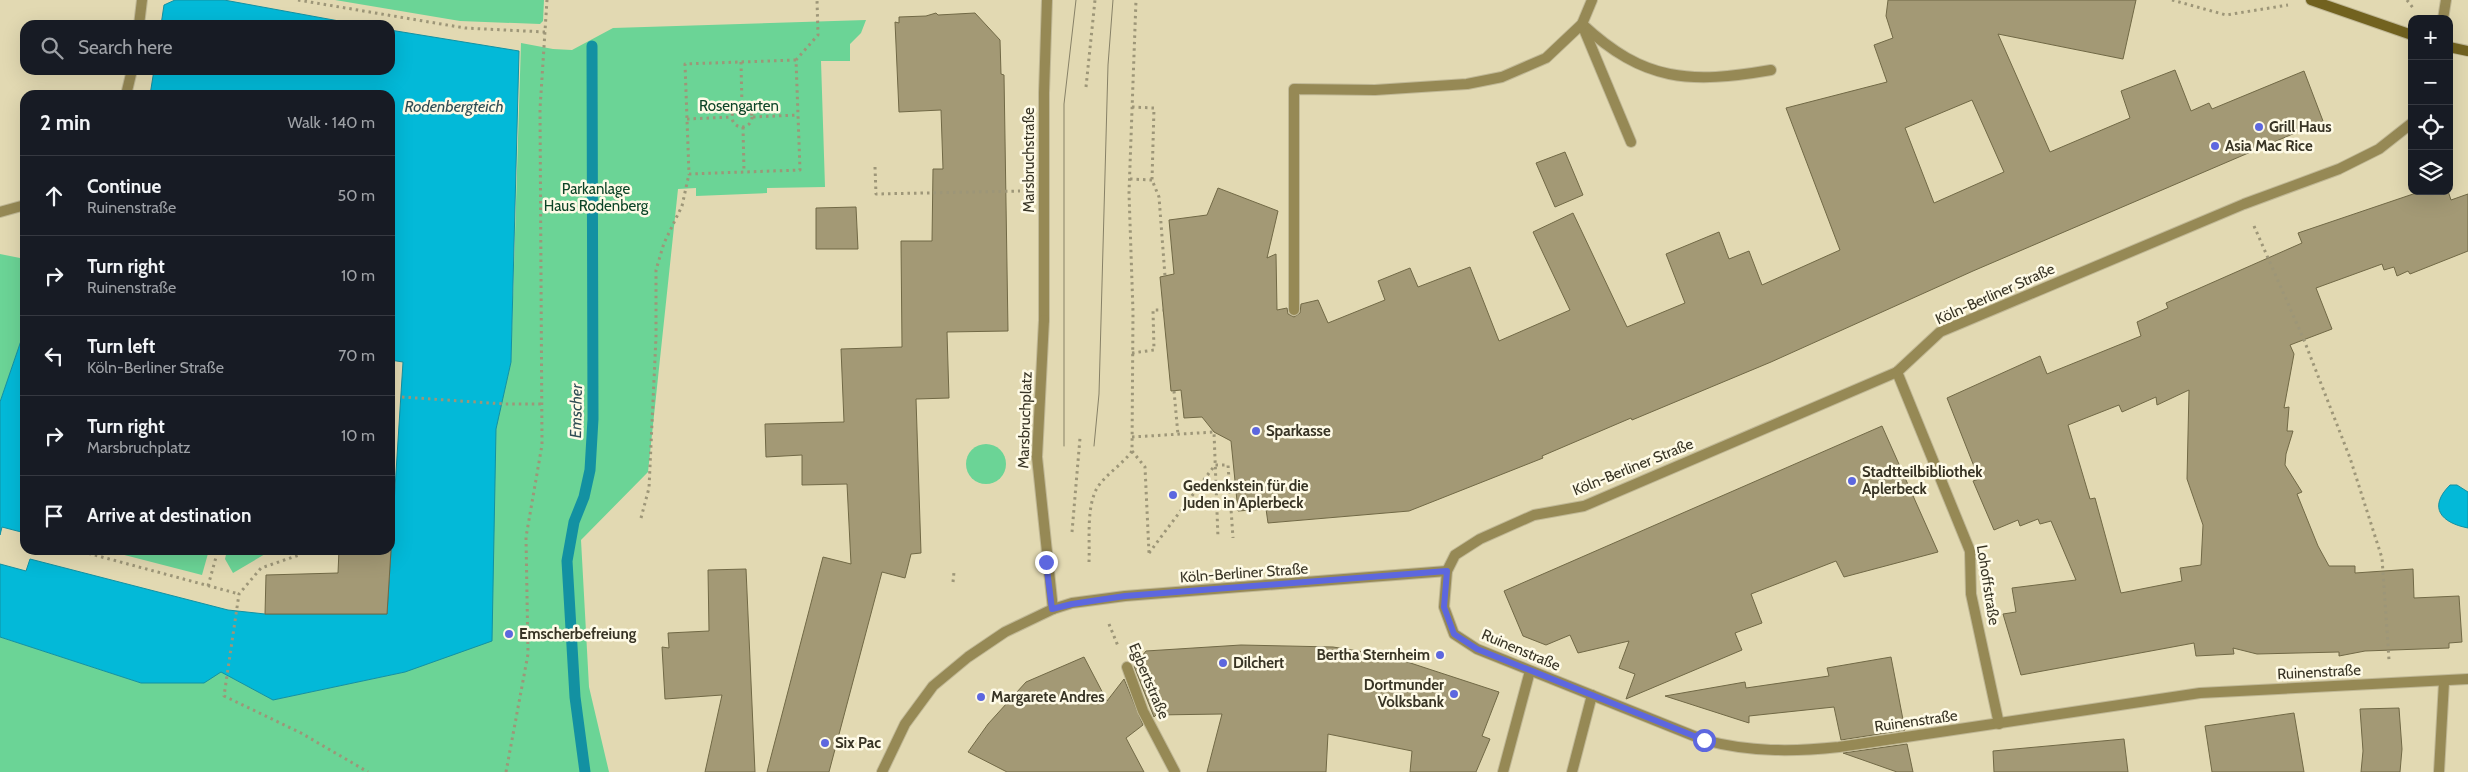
<!DOCTYPE html>
<meta charset="utf-8">
<style>
:root{--surface:#171b24;--page:#242831;--text:#f1f3f6;--muted:#9ea1a6;--line:#363941}
body{margin:0;font-family:Cabin,sans-serif;background:var(--page);color:var(--text)}
.controls{position:absolute;right:15px;top:15px;display:grid;overflow:hidden;border-radius:10px;box-shadow:0 5px 20px #0002}
.controls button{width:45px;height:45px;display:grid;place-items:center;padding:0;border:0;border-bottom:1px solid var(--line);background:var(--surface);color:var(--text);font:25px sans-serif}
.stop{position:absolute;width:15px;height:15px;margin:-11px;border:4px solid #5d67df;border-radius:50%;background:#fff}
.stop.end{background:#5d67df;border-color:#fff;box-shadow:0 1px 5px #0008}
.list{margin:0;padding:0;list-style:none}
h2{display:flex;justify-content:space-between;align-items:center;height:65px;margin:0;padding:0 20px;font-size:21px}
h2 small{font-size:16px;font-weight:400;color:var(--muted)}
.list li{display:grid;grid-template-columns:32px 1fr auto;gap:15px;align-items:center;box-sizing:border-box;height:80px;padding:0 20px;border-top:1px solid var(--line)}
.list b{display:block;font-size:19px;white-space:nowrap}
.list p{margin:0;font-size:16px;white-space:nowrap;color:var(--muted)}
.list em{font-size:16px;font-style:normal;color:var(--muted)}
.icon{flex:none;width:28px;height:28px;fill:none;stroke:currentColor;stroke-width:2;stroke-linecap:round;stroke-linejoin:round}
.map{position:relative;flex:none;width:2468px;height:772px;overflow:hidden}
.search{position:absolute;background:var(--surface);box-shadow:0 5px 20px #0002;left:20px;top:20px;width:375px;height:55px;display:flex;align-items:center;gap:12px;box-sizing:border-box;padding:0 18px;border-radius:15px;color:var(--muted);font-size:19px}
.panel{position:absolute;background:var(--surface);box-shadow:0 5px 20px #0002;left:20px;top:90px;width:375px;height:465px;border-radius:15px}
.map>svg:first-child{display:block}
</style>
<div class="map">
<svg width="2468" height="772" viewBox="0 0 2468 772">
<rect width="100%" height="100%" fill="#e2d9b2"/>
<g fill="#6bd496">
<path d="M335,0H544L543,21L540,24L460,21Z"/>
<path d="M866,20L861,33L850,44V61H821L825,187L767,188V193L696,196V188L678,189L648,472L581,540L589,687L609,772H0V637L141,683L221,671L273,700L405,672L496,428L511,362L521,43L553,49L572,50L613,28Z"/>
<path d="M0,254L25,259V329L0,402Z"/>
<circle cx="986" cy="464" r="20"/>
<path d="M105,550H209L202,575Z"/>
<path d="M227,550H272L233,573L225,559Z"/>
</g>
<g fill="#03b9d8" stroke="#1391a2">
<path d="M175,0H224L361,25H161L164,5Z"/>
<path d="M390,30L519,51L511,362L496,429L492,641L405,672L273,700L221,672L204,683H141L0,637V564L26,571L30,559L228,610L265,614H387L403,362L390,360V95H150L154,70H390Z"/>
<path d="M25,329V533L2,527L0,535V402Z"/>
<path d="M2450,485H2457L2468,492V528C2442,523 2427,508 2450,485Z"/>
</g>
<g fill="none" stroke-linecap="round" stroke-linejoin="round">
<path stroke="#1391a2" stroke-width="11" d="M585,772L575,697L567,561L574,522L584,497L590,470L593,419L592,46"/>
</g>
<g fill="#a39975" stroke="#716946" fill-rule="evenodd">
<path d="M1888,0H2136L2123,59L1998,34L2050,152L2130,118L2121,91L2175,70L2191,111L2209,103L2212,109L2304,71L2323,121L1973,271L1771,362L1632,420L1631,418L1542,456L1543,458L1409,511L1268,523L1266,509L1238,511L1231,441L1214,432L1202,417L1184,418L1181,390L1171,391L1160,277L1174,274L1169,220L1207,215L1218,188L1278,211L1267,258L1276,254L1277,310L1287,308L1288,314L1294,317L1300,313L1301,304L1318,300L1328,323L1385,300L1378,281L1410,268L1418,287L1470,267L1499,341L1570,310L1533,232L1573,213L1627,327L1685,303L1666,254L1719,232L1729,259L1749,251L1762,285L1840,250L1786,108L1887,82L1874,45L1893,38L1886,16ZM1972,100L2004,172L1934,203L1905,128Z"/>
<path d="M936,13L938,15L975,13L1000,40L1001,74L1004,75L1008,331L947,332L949,398L916,399L921,553L911,554L905,578L882,572L829,772H767L823,557L851,564L847,484L802,485V455L766,457L765,424L844,422L841,349L902,347L901,241H932L933,169H943L941,110L899,112L895,22L899,23V17L926,16Z"/>
<path d="M1565,152L1583,195L1555,207L1536,163Z"/>
<path d="M2422,191H2448L2451,200L2468,194V251L2410,274L2408,271L2397,276L2394,267L2384,270L2382,264L2316,288L2332,329L2290,345L2294,354L2284,408L2289,407L2287,431H2293L2286,454L2285,465L2302,492L2297,494L2318,546L2329,566H2355V573L2413,569L2414,598L2459,596L2462,642L2449,643V648L2365,651L2339,656V652L2257,654L2233,648L2234,654L2196,656L2194,643L2021,675L2003,614L2016,612L2012,588L2076,580L2051,521L2040,524L2038,519L2020,526L2018,520L1994,530L1973,481L1979,479L1947,398L2040,356L2047,374L2141,336L2137,322L2168,308L2166,303L2302,243L2298,233ZM2189,390L2187,479L2203,525L2201,565L2180,568L2182,581L2121,593L2095,498L2090,499L2068,425L2119,405L2122,412L2156,397L2157,405Z"/>
<path d="M856,207L858,249H816V208Z"/>
<path d="M1882,426L1938,552L1844,577L1836,561L1751,594L1762,623L1735,633L1742,650L1626,699L1635,674L1619,668L1629,641L1578,653L1570,635L1546,645L1523,636L1504,591Z"/>
<path d="M339,550H391L387,614H265L266,575L338,573Z"/>
<path d="M746,569L755,772H705L722,695L665,699L662,647L669,648L668,633L709,631L708,570Z"/>
<path d="M1241,645L1333,647L1389,656L1499,692L1482,736L1490,739L1476,772H1410L1412,751L1328,734L1326,772H1207L1222,714L1156,715L1154,717L1134,666L1146,651Z"/>
<path d="M1084,657L1107,701L1124,679L1143,725L1126,738L1144,772H1007L968,752L988,724L1026,682Z"/>
<path d="M1891,657L1905,730L1841,740L1834,707L1749,716V723L1665,696L1745,682L1746,688L1829,676L1827,668Z"/>
<path d="M2399,708L2402,749L2400,772H2361L2363,751L2360,709Z"/>
<path d="M2294,713L2304,772H2212L2205,726Z"/>
<path d="M2124,739L2128,772H1994L1993,751Z"/>
<path d="M1907,744L1913,772H1897L1843,753Z"/>
</g>
<g fill="none" stroke-linecap="round" stroke-linejoin="round">
<defs>
<g id="service">
<path d="M1582,24C1644,82 1690,84 1771,70"/>
<path d="M139,25L142,0"/>
<path d="M1583,27L1631,142"/>
<path d="M126,95L132,70"/>
<path d="M0,212L25,205"/>
<path d="M1294,310V89L1375,90L1467,84L1502,77L1546,58L1582,24L1592,0"/>
<path d="M1044,320V93L1047,0"/>
<path d="M1503,772L1530,671"/>
<path d="M1572,772L1592,695"/>
</g>
<path id="pedestrian" d="M1044,320L1037,457L1053,609"/>
<g id="minor">
<path d="M2443,19L2446,0"/>
<path d="M2412,123L2379,149L2339,169L2244,204L1940,332L1897,372L1584,506L1534,515L1480,539L1455,555L1447,571L1444,607L1454,634L1477,649L1704,740C1749,752 1792,752 1839,747L2200,693L2468,679"/>
<path d="M1897,372L1970,551L1971,594L1999,724"/>
<path d="M1127,667L1143,711L1175,772"/>
<path d="M882,772L905,724L933,686L968,657L1005,632L1053,609L1072,603L1125,596L1447,571"/>
<path d="M2439,772L2444,682"/>
</g>
<g id="secondary">
<path d="M2311,0L2412,35"/>
<path d="M2449,47L2468,51"/>
</g>
</defs>
<use href="#service" stroke="#c0b896" stroke-width="12"/>
<use href="#pedestrian" stroke="#c0b896" stroke-width="12"/>
<use href="#minor" stroke="#c0b896" stroke-width="12"/>
<use href="#secondary" stroke="#c0b896" stroke-width="12"/>
<g stroke="#9d9678" stroke-width="3" stroke-dasharray="2.5 4" stroke-linecap="butt">
<path d="M298,0L465,28L545,32"/>
<path d="M2172,0L2226,15L2288,5"/>
<path d="M2407,0L2413,8"/>
<path d="M796,60L685,64L689,174L800,170L796,60L818,35L817,0"/>
<path d="M741,62L742,107"/>
<path d="M1086,87L1095,0"/>
<circle cx="742" cy="117" r="10"/>
<path d="M1132,107L1154,108L1152,180L1159,197L1165,276"/>
<path d="M753,117L798,115"/>
<path d="M687,119L732,117"/>
<path d="M743,127L744,172"/>
<path d="M875,167L876,194L1020,191"/>
<path d="M1130,179L1152,180"/>
<path d="M2254,226L2304,340L2350,458L2382,558L2389,660"/>
<path d="M1132,353L1154,350L1153,310H1163"/>
<path d="M1174,391L1178,435"/>
<path d="M402,397L505,404H541"/>
<path d="M1132,437L1214,432L1218,538"/>
<path d="M1132,451L1145,467L1149,553"/>
<path d="M641,518L649,488L656,337V270L664,243L682,206L689,174"/>
<path d="M1072,532L1080,438"/>
<path d="M76,550L239,594"/>
<path d="M299,550V555L261,568L239,594L224,696L301,733L368,772"/>
<path d="M1149,553L1215,465H1228L1233,538"/>
<path d="M1089,562C1090,540 1086,508 1097,488C1106,474 1122,465 1132,451L1133,312L1129,193L1136,0"/>
<path d="M953,582L954,572"/>
<path d="M208,586L218,550"/>
<path d="M1109,624L1118,646"/>
<path d="M506,772L528,654L526,537L542,445L540,109L547,0"/>
</g>
<use href="#service" stroke="#968955" stroke-width="10"/>
<use href="#pedestrian" stroke="#968955" stroke-width="10"/>
<use href="#minor" stroke="#968955" stroke-width="10"/>
<use href="#secondary" stroke="#72621f" stroke-width="10"/>
<g stroke="#878167" stroke-width="1">
<path d="M1064,446V104L1076,0"/>
<path d="M1094,446L1099,394L1108,65L1113,0"/>
</g>
</g>
<g fill="none" stroke-linecap="round" stroke-linejoin="round">
<path stroke="#5d67df" stroke-width="6" d="M1046,562L1052,609L1072,604L1125,596L1447,571L1444,607L1454,634L1477,649L1704,740"/>
</g>
<g fill="#5d67df" stroke="#fefae6" stroke-width="2">
<circle cx="2259" cy="127" r="5"/>
<circle cx="2215" cy="146" r="5"/>
<circle cx="1256" cy="431" r="5"/>
<circle cx="1852" cy="481" r="5"/>
<circle cx="1173" cy="495" r="5"/>
<circle cx="509" cy="634" r="5"/>
<circle cx="1440" cy="655" r="5"/>
<circle cx="1223" cy="663" r="5"/>
<circle cx="1454" cy="694" r="5"/>
<circle cx="981" cy="697" r="5"/>
<circle cx="825" cy="743" r="5"/>
</g>
<g text-anchor="middle" dominant-baseline="central" stroke-width="5" stroke-linejoin="round" paint-order="stroke">
<g font-size="15" fill="#0c4427" stroke="#fefae6">
<text x="739" y="106">Rosengarten</text>
<text x="596" y="189">Parkanlage<tspan x="596" dy="17">Haus Rodenberg</tspan></text>
</g>
<g font-size="15" font-weight="bold" fill="#383425" stroke="#fefae6" text-anchor="start">
<text x="2269" y="127">Grill Haus</text>
<text x="2225" y="146">Asia Mac Rice</text>
<text x="1266" y="431">Sparkasse</text>
<text x="1862" y="472">Stadtteilbibliothek<tspan x="1862" dy="17">Aplerbeck</tspan></text>
<text x="1183" y="486">Gedenkstein für die<tspan x="1183" dy="17">Juden in Aplerbeck</tspan></text>
<text x="519" y="634">Emscherbefreiung</text>
<text x="1430" y="655" text-anchor="end">Bertha Sternheim</text>
<text x="1233" y="663">Dilchert</text>
<text x="1444" y="685" text-anchor="end">Dortmunder<tspan x="1444" dy="17">Volksbank</tspan></text>
<text x="991" y="697">Margarete Andres</text>
<text x="835" y="743">Six Pac</text>
</g>
<g font-size="15" fill="#383425" stroke="#fefae6">
<text transform="translate(1029 160) rotate(-90)">Marsbruchstraße</text>
<text transform="translate(1995 294) rotate(-24)">Köln-Berliner Straße</text>
<text transform="translate(1025 420) rotate(-88)">Marsbruchplatz</text>
<text transform="translate(1633 467) rotate(-22)">Köln-Berliner Straße</text>
<text transform="translate(1244 573) rotate(-4)">Köln-Berliner Straße</text>
<text transform="translate(1988 585) rotate(81)">Lohoffstraße</text>
<text transform="translate(1521 650) rotate(23)">Ruinenstraße</text>
<text transform="translate(2319 672) rotate(-3)">Ruinenstraße</text>
<text transform="translate(1149 681) rotate(67)">Egbertstraße</text>
<text transform="translate(1916 721) rotate(-8)">Ruinenstraße</text>
</g>
<g font-size="16" font-style="italic" fill="#2f4d54" stroke="#fefae6">
<text x="454" y="106">Rodenbergteich</text>
<text transform="translate(576 411) rotate(-89)">Emscher</text>
</g>
</g>
</svg>
<div class="controls">
<button>+</button>
<button>−</button>
<button><svg class="icon" aria-label="locate" viewBox="0 0 24 24"><circle cx="12" cy="12" r="6"/><path d="M12 2v4M12 18v4M2 12h4M18 12h4"/></svg></button>
<button><svg class="icon" aria-label="layers" viewBox="0 0 24 24"><path d="M12 4l9 5-9 5-9-5zM3 14l9 5 9-5"/></svg></button>
</div>
<div class="stop" style="left:1704px;top:740px"></div>
<div class="stop end" style="left:1046px;top:562px"></div>
<div class="search"><svg class="icon" aria-label="search" viewBox="0 0 24 24"><circle cx="10" cy="10" r="6"/><path d="M15 15l6 6"/></svg>Search here</div>
<section class="panel">
<h2>2 min<small>Walk · 140 m</small></h2>
<ul class="list">
<li><svg class="icon" aria-label="ahead" viewBox="0 0 24 24"><path d="M12 20V5M6 11l6-6 6 6"/></svg><div><b>Continue</b><p>Ruinenstraße</p></div><em>50 m</em></li>
<li><svg class="icon" aria-label="right" viewBox="0 0 24 24"><path d="M7 20v-9h11M14 6l5 5-5 5"/></svg><div><b>Turn right</b><p>Ruinenstraße</p></div><em>10 m</em></li>
<li><svg class="icon" aria-label="left" viewBox="0 0 24 24"><path d="M17 20v-9H6M10 6l-5 5 5 5"/></svg><div><b>Turn left</b><p>Köln-Berliner Straße</p></div><em>70 m</em></li>
<li><svg class="icon" aria-label="right" viewBox="0 0 24 24"><path d="M7 20v-9h11M14 6l5 5-5 5"/></svg><div><b>Turn right</b><p>Marsbruchplatz</p></div><em>10 m</em></li>
<li><svg class="icon" aria-label="arrive" viewBox="0 0 24 24"><path d="M6 21V4h12l-3 4 3 4H6"/></svg><div><b>Arrive at destination</b></div></li>
</ul>
</section>
</div>
